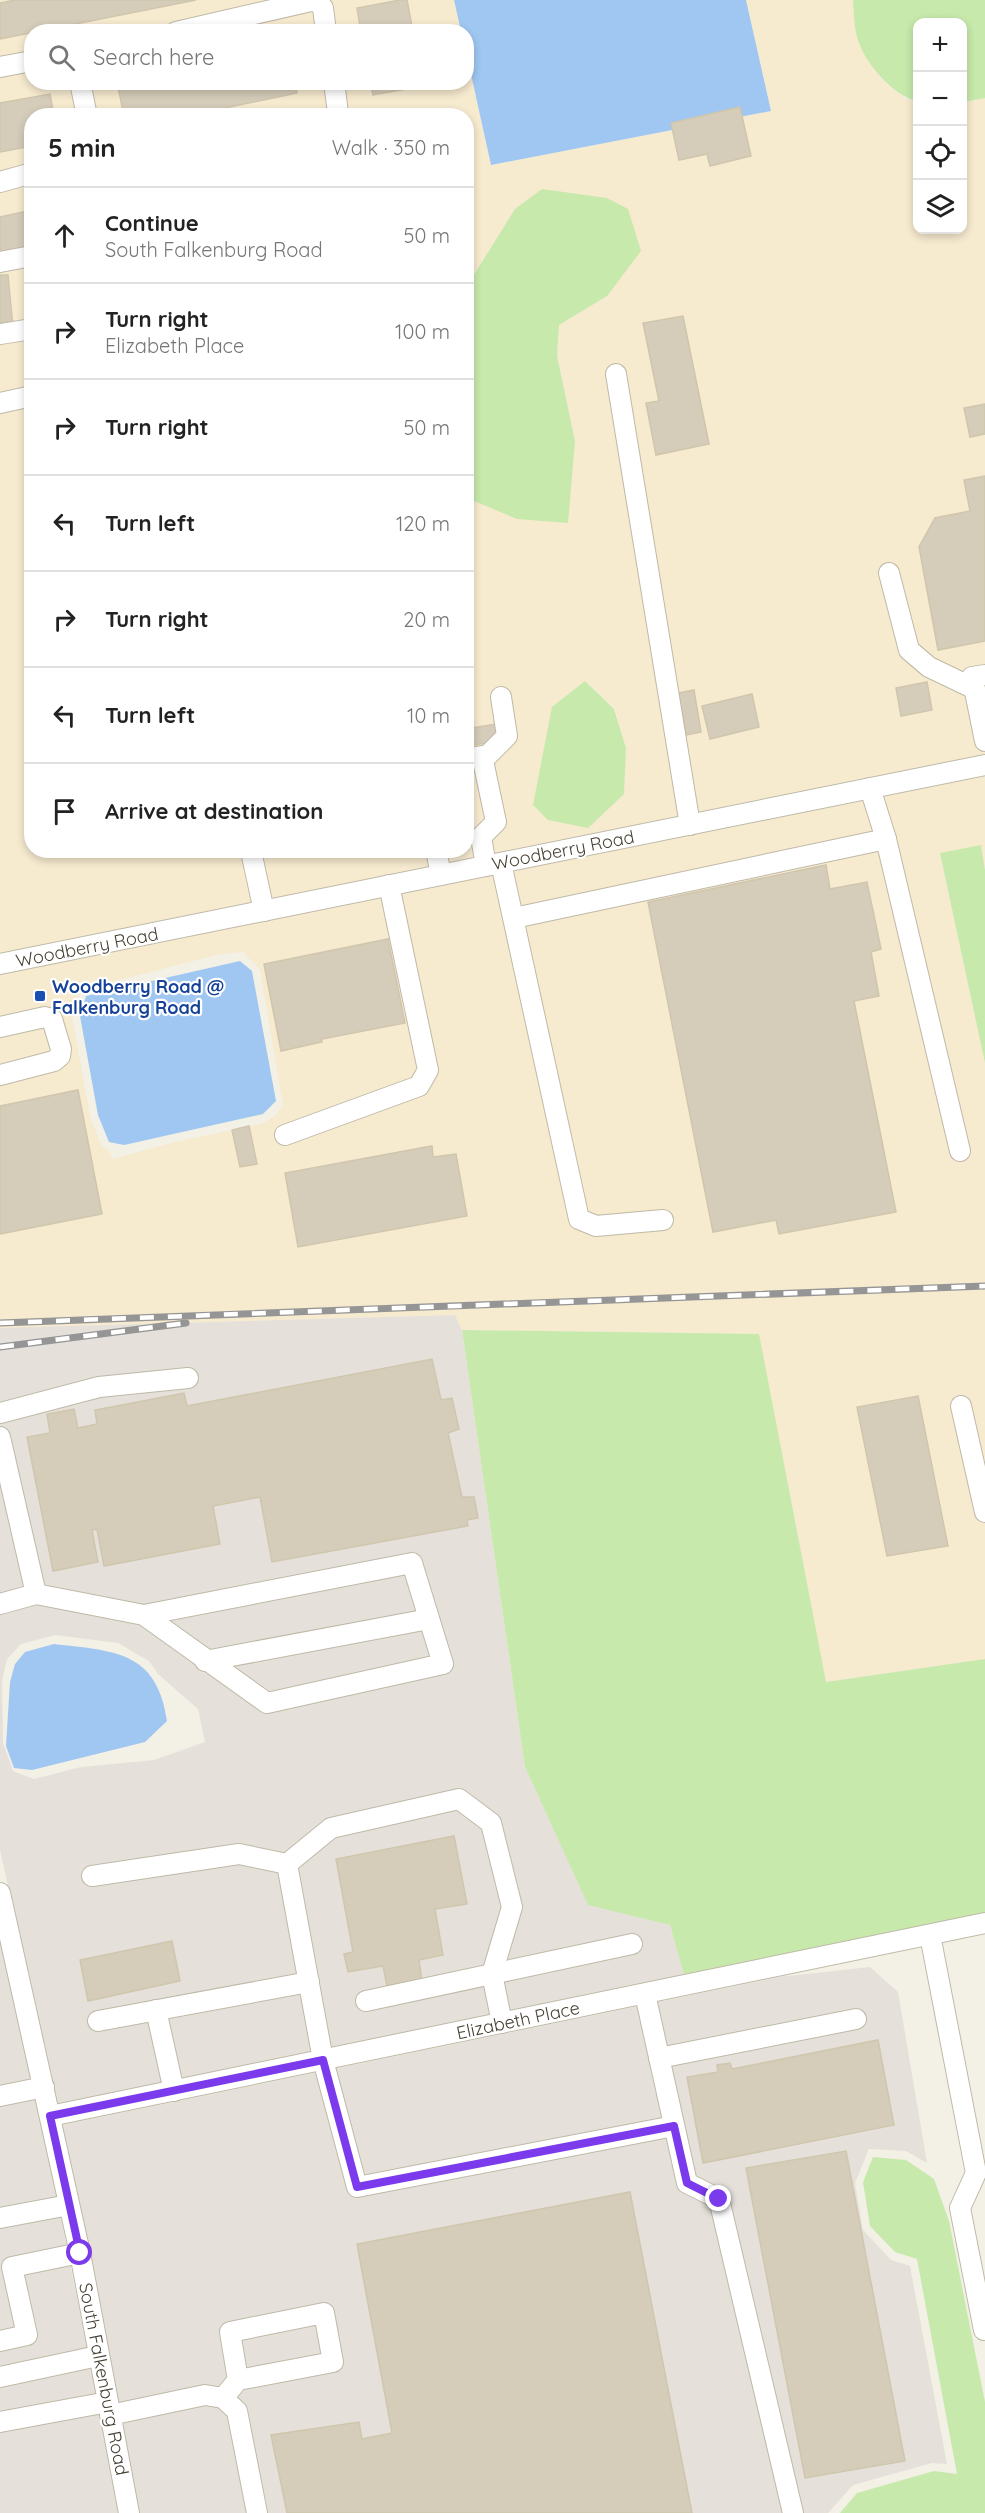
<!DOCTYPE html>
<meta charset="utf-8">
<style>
:root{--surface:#fff;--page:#f2f2f2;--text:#222;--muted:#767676;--line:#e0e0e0}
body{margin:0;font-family:Quicksand,sans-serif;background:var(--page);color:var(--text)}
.controls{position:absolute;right:18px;top:18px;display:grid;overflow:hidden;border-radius:12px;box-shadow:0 3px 9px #0003}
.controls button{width:54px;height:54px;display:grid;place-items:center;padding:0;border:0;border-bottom:2px solid var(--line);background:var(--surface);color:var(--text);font:30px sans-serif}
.stop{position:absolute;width:18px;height:18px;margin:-14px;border:4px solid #7c3aed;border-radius:50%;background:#fff}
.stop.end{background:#7c3aed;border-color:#fff;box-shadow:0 2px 6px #0008}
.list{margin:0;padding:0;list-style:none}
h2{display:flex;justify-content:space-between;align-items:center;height:78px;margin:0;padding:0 24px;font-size:26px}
h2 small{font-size:20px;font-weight:400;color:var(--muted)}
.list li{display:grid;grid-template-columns:39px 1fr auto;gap:18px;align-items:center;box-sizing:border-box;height:96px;padding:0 24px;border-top:2px solid var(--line)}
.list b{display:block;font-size:22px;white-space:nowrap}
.list p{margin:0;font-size:20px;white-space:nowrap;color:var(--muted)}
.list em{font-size:20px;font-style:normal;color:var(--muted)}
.icon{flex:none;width:33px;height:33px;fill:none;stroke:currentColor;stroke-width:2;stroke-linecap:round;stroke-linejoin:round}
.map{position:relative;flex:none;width:985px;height:2513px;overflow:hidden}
.search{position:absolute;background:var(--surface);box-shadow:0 3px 9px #0003;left:24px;top:24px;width:450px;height:66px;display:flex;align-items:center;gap:15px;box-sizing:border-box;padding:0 21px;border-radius:24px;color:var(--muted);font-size:22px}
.panel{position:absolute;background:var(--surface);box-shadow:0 3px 9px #0003;left:24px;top:108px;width:450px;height:750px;border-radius:24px}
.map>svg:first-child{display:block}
</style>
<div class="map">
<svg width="985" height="2513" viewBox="0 0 985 2513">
<rect width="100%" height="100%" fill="#f3f0e5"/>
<g fill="#f6eacf" fill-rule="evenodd">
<path d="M0,0H454L461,31L32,32V82H466L467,56L491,165L771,111L746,0H853L859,44L881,78L905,99L917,101L918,230H962L963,102L985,98V754L0,953ZM32,116H466L467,286L515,209L607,296L559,325L557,356L575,441L517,519L467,498L466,850H32ZM586,681L615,709L626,748Z"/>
<path d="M985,776V870L981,845L940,853L985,1063V1659L826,1682L758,1334L462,1330L455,1315L0,1328V975ZM243,952L260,970L283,1105L277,1114L264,1123L171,1143L112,1159L110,1152L101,1145L90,1116L72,1017L80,990L221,954Z"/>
</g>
<g fill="#e5e1da" fill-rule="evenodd">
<path d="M455,1315L462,1330L525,1767L588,1904L670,1925L684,1975L57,2104L0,1850V1328ZM55,1635L118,1643L149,1661L158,1674L198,1709L205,1742L154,1760L81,1767L34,1779L13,1771L3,1743L2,1681L7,1659L21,1644Z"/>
<path d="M0,1937L41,2118L120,2513H0Z"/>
<path d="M870,1967L898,1992L927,2163L906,2151L869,2149L855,2183L863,2230L891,2260L910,2266L947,2464L932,2463L853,2485L828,2513H139L62,2125L779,1977Z"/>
</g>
<g fill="#c7e9ac">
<path d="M853,0H985V98L963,102L962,22H918L917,101C895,97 866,64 859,43C854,30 854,14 853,0Z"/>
<path d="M542,189L607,198L628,209L641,251L607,296L559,325L557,356L575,441L568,523L517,519L467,498V286L515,209Z"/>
<path d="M585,681L614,709L626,748L624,794L588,828L548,820L533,805L552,707Z"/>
<path d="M981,845L985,870V1063L940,853Z"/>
<path d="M462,1330L759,1334L826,1682L985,1659V1913L684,1975L670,1925L588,1905L525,1767Z"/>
<path d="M873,2157L906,2160L934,2179L949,2221L985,2402V2513H840L857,2493L934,2471L957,2474L917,2259L895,2252L870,2226L863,2182Z"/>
</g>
<g fill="#9fc7f2">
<path d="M454,0H746L771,111L491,165L467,56L466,32L461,31Z"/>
<path d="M240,961L252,971L276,1101L263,1114L124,1145L109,1142L98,1115L80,1016L86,996Z"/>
<path d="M54,1644C113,1651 157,1650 167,1721L145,1742L32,1770L14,1768L6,1746L10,1682L15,1664L25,1652Z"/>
</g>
<g fill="#d5cdba" stroke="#d0c6ad" stroke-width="1.5">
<path d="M15,0H196L0,39V3Z"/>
<path d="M400,0H407L413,32H361L357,8Z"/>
<path d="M117,82H294L297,93L186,116H124Z"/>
<path d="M370,82H423L424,86L373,95Z"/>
<path d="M50,94L54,116H32V146L0,152V103Z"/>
<path d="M740,107L751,156L710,166L707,154L679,160L671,123Z"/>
<path d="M32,210V246L0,252V217Z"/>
<path d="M0,275H8L13,328L0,329Z"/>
<path d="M683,316L709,444L656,455L646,403L659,401L643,323Z"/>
<path d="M985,404V434L970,437L964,408Z"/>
<path d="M985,476V641L938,650L919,547L935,518L970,511L964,480Z"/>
<path d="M927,682L932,710L901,716L896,688Z"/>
<path d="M694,690L701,732L686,735L678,693Z"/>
<path d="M752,694L759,727L710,739L702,706Z"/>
<path d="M496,724L498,741L466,746V729Z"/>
<path d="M826,865L830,889L867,882L881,949L871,952L879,996L854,1001L896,1212L779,1234L776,1220L713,1232L648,902Z"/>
<path d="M388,939L405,1023L322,1039V1042L281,1051L264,964Z"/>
<path d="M78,1090L102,1214L0,1234V1106Z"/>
<path d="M249,1126L257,1164L240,1167L232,1130Z"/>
<path d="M432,1146L433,1157L456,1154L467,1216L298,1247L285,1173Z"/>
<path d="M432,1359L441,1400L452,1398L459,1429L448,1433L462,1497H474L478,1518L467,1520L468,1526L272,1562L260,1497L213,1506L220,1544L104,1566L97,1529L92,1530L98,1562L53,1571L27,1437L50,1433L47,1414L74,1409L78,1428L97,1424L95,1410L184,1393L187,1406Z"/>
<path d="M918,1396L948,1546L887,1556L857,1407Z"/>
<path d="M454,1836L467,1904L435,1909L443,1955L419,1960L422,1981L387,1986L383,1966L348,1972L344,1954L353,1952L336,1859Z"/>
<path d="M172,1941L180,1981L88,2001L80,1960Z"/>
<path d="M878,2040L894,2125L703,2163L687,2077L718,2072L717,2065L730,2063L732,2069Z"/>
<path d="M846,2151L905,2461L805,2478L746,2168Z"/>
<path d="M630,2192L692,2513H287L271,2435L359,2422L362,2439L392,2433L357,2244Z"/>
</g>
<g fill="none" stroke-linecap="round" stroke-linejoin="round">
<defs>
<g id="minor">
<path d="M176,32L311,1H317L323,8L326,32"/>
<path d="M0,67L32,61"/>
<path d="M80,82L87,116"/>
<path d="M333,116L338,113L334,82"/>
<path d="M0,182L32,173"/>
<path d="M0,262L32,256"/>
<path d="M0,334L32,329"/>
<path d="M616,374L690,825"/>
<path d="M0,403L32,396"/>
<path d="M889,573L909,650L929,667L975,689"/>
<path d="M985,675L972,677L985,741"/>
<path d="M466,759L482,756L496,822L481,837L486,866"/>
<path d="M483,760L507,736L501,697"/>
<path d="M870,788L886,839L960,1151"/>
<path d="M436,850L441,875"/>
<path d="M252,856L264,911"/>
<path d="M501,863L579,1219L596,1226L663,1220"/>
<path d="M514,918L886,839"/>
<path d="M0,964L985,765"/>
<path d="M0,1027L45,1017L52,1019L61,1049L60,1056L54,1061L0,1075"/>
<path d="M285,1135L419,1086L428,1070L389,885"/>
<path d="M961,1406L985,1512"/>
<path d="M0,1413L99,1387L188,1378"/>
<path d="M0,1437L36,1594L0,1604"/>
<path d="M36,1594L144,1615L412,1563L443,1664L267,1703L144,1615"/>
<path d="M205,1661L429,1619"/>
<path d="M287,1864L331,1828L459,1799L491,1823L512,1907L492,1974L502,2023"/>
<path d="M92,1876L239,1854L287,1864L323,2060L357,2187L674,2126"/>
<path d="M0,1893L80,2253L129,2513"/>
<path d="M930,1935L976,2173L960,2208L984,2330"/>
<path d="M645,1994L687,2183L719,2199L793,2513"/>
<path d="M366,2001L632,1944"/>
<path d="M156,2010L174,2091"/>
<path d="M98,2021L309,1982"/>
<path d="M659,2058L856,2019"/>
<path d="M0,2096L44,2087"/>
<path d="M50,2116L985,1923"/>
<path d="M0,2218L69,2205"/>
<path d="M0,2341L27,2335L12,2267L80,2253"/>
<path d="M0,2377L98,2356"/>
<path d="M223,2398L238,2380L333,2362L324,2313L230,2332L238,2380"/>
<path d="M110,2415L205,2395L223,2398L237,2411L257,2513"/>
<path d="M0,2422L108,2402"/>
</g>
</defs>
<use href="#minor" stroke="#bfb9a7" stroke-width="22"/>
<use href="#minor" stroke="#fff" stroke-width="20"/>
<defs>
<g id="rail">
<path d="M0,1323L985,1286"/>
<path d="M0,1347L186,1323"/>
</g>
</defs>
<use href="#rail" stroke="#959595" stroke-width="7"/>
<use href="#rail" stroke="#fff" stroke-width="4.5" stroke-dasharray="14" stroke-linecap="butt"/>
</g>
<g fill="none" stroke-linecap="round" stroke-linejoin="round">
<path stroke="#7c3aed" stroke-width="8" d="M80,2253L50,2116L323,2060L357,2187L674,2126L687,2183L719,2199"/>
</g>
<rect fill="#1a4fb4" stroke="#fff" stroke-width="2" x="34" y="990" width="12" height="12" rx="3"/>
<g text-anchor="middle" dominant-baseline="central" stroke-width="4.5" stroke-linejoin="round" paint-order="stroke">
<g font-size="18" fill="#464134" stroke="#fff">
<text transform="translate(563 850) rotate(-11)">Woodberry Road</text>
<text transform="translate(87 947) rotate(-11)">Woodberry Road</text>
<text transform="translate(518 2020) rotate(-12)">Elizabeth Place</text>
<text transform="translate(104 2379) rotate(79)">South Falkenburg Road</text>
</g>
<g font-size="18" font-weight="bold" fill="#164399" stroke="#fff" text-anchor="start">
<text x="52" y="986">Woodberry Road @<tspan x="52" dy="21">Falkenburg Road</tspan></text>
</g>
</g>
</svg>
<div class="controls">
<button>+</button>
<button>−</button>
<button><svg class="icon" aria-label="locate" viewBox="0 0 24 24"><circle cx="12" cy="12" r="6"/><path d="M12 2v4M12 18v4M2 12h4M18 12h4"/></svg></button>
<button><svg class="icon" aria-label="layers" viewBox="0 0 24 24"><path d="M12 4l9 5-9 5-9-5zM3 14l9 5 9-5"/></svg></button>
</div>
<div class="stop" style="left:80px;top:2253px"></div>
<div class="stop end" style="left:719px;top:2199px"></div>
<div class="search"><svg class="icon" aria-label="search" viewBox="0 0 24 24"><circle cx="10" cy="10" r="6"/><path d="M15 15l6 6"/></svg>Search here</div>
<section class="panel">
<h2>5 min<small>Walk · 350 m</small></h2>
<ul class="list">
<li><svg class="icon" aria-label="ahead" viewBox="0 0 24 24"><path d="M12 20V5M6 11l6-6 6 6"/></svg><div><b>Continue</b><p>South Falkenburg Road</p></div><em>50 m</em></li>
<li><svg class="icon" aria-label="right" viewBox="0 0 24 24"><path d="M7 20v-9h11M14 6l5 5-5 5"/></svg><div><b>Turn right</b><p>Elizabeth Place</p></div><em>100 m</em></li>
<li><svg class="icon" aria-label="right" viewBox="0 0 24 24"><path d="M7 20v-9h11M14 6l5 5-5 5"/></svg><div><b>Turn right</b></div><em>50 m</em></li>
<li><svg class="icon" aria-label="left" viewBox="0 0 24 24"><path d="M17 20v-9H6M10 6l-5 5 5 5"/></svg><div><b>Turn left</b></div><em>120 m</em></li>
<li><svg class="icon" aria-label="right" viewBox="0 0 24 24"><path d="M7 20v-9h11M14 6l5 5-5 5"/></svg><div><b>Turn right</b></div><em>20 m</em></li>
<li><svg class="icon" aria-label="left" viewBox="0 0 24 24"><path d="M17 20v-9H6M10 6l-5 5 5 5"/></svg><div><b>Turn left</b></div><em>10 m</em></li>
<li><svg class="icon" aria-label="arrive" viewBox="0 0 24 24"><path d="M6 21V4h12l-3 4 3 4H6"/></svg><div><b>Arrive at destination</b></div></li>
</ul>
</section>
</div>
